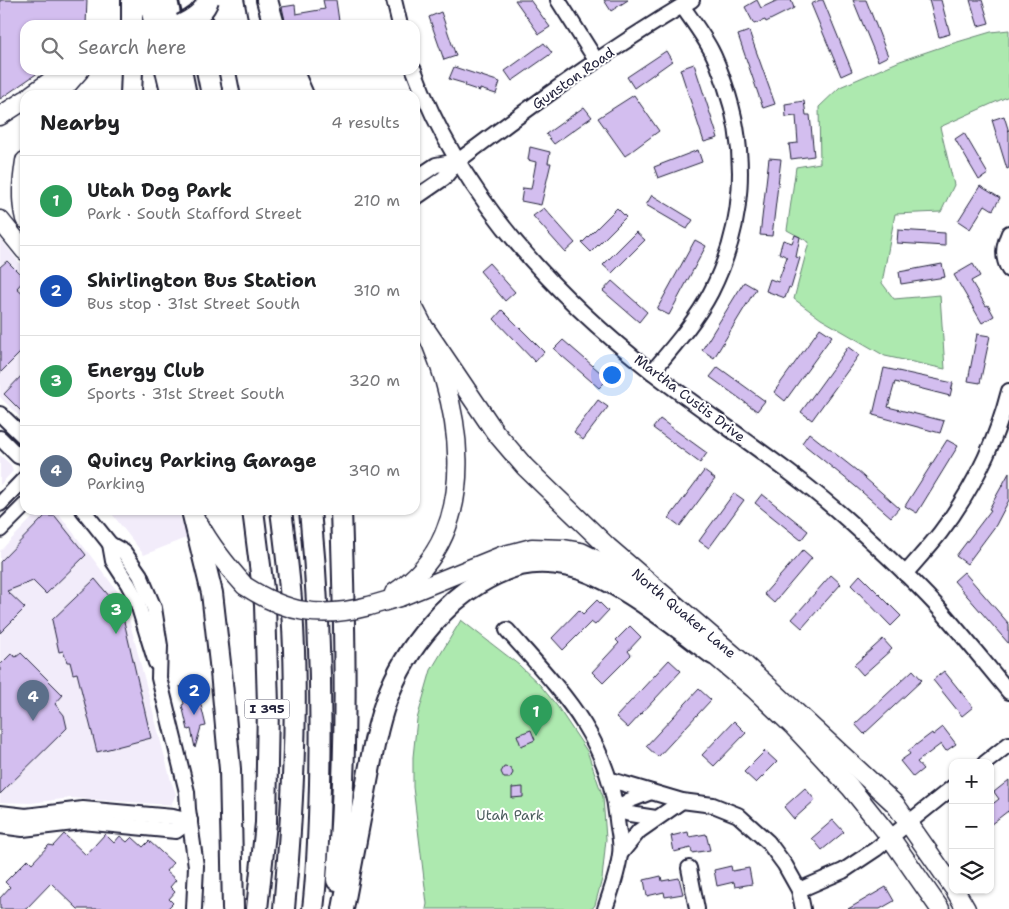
<!DOCTYPE html>
<meta charset="utf-8">
<style>
:root{--surface:#fff;--page:#f2f2f2;--text:#202124;--muted:#757577;--line:#e0e0e0;--accent:#0b8043}
body{margin:0;font-family:"Shantell Sans",sans-serif;background:var(--page);color:var(--text)}
.controls{position:absolute;right:15px;bottom:15px;display:grid;overflow:hidden;border-radius:10px;box-shadow:0 1px 4px #0004}
.controls button{width:45px;height:45px;display:grid;place-items:center;padding:0;border:0;border-bottom:1px solid var(--line);background:var(--surface);color:var(--text);font:25px sans-serif}
.you{position:absolute;left:611px;top:374px;width:18px;height:18px;margin:-12px;border:4px solid #fff;border-radius:50%;background:#1a73e8;box-shadow:0 0 0 8px #1a73e833}
.badge{display:grid;place-items:center;width:32px;height:32px;border-radius:50%;background:var(--accent);color:#fff;font-size:16px;font-weight:700}
.pin{position:absolute;translate:-50% -41px;filter:drop-shadow(0 1px 2px #0008)}
.pin::after{content:'';position:absolute;top:26px;width:18px;height:15px;background:inherit;clip-path:polygon(0 0,100% 0,50% 100%)}
.list{margin:0;padding:0;list-style:none}
h2{display:flex;justify-content:space-between;align-items:center;height:65px;margin:0;padding:0 20px;font-size:21px}
h2 small{font-size:16px;font-weight:400;color:var(--muted)}
.list li{display:grid;grid-template-columns:32px 1fr auto;gap:15px;align-items:center;box-sizing:border-box;height:90px;padding:0 20px;border-top:1px solid var(--line)}
.list b{display:block;font-size:19px;white-space:nowrap}
.list p{margin:0;font-size:16px;white-space:nowrap;color:var(--muted)}
.list em{font-size:16px;font-style:normal;color:var(--muted)}
.icon{flex:none;width:28px;height:28px;fill:none;stroke:currentColor;stroke-width:2;stroke-linecap:round;stroke-linejoin:round}
.map{position:relative;flex:none;width:1009px;height:909px;overflow:hidden}
.search{position:absolute;background:var(--surface);box-shadow:0 1px 4px #0004;left:20px;top:20px;width:400px;height:55px;display:flex;align-items:center;gap:12px;box-sizing:border-box;padding:0 18px;border-radius:15px;color:var(--muted);font-size:19px}
.panel{position:absolute;background:var(--surface);box-shadow:0 1px 4px #0004;left:20px;top:90px;width:400px;height:425px;border-radius:15px}
.map>svg:first-child{display:block}
</style>
<div class="map">
<svg width="1009" height="909" viewBox="0 0 1009 909">
<rect width="100%" height="100%" fill="#fff"/>
<filter id="ink" filterUnits="userSpaceOnUse"><feTurbulence type="fractalNoise" baseFrequency=".02" numOctaves="2"/><feDisplacementMap in="SourceGraphic" scale="10" xChannelSelector="R" yChannelSelector="G"/><feConvolveMatrix kernelMatrix="1 2 1 2 8 2 1 2 1" color-interpolation-filters="sRGB"/></filter>
<g filter="url(#ink)">
<g fill="#f2ecfa">
<path d="M0,238L25,270V422L0,397Z"/>
<path d="M0,455L11,465L13,471L0,485Z"/>
<path d="M40,510H56L124,600L171,781L176,794L171,805L70,798L31,803L0,802V551Z"/>
<path d="M109,510H177L188,537L144,555Z"/>
</g>
<g fill="#ade9af" stroke="#688675">
<path d="M1009,30V96L940,127L954,185L941,212L895,214L882,283L894,299L940,295L945,369L885,356L821,319L794,299L809,242L787,230L796,167L820,163L819,107L840,87L900,61L944,46L991,32Z"/>
<path d="M461,620L519,665L540,685L557,706L587,751L603,797L606,839L602,879L595,905L592,909H426L427,904L413,787V757L417,719L431,670Z"/>
</g>
<g fill="#d3beef" stroke="#22223b">
<path d="M0,0H87L86,25H25V70H42L0,99Z"/>
<path d="M323,0H336L339,21L316,25H286L282,7L295,5L296,14L325,9Z"/>
<path d="M515,0H530L550,27L539,34Z"/>
<path d="M604,0H628L611,11Z"/>
<path d="M757,0L761,8L778,0H791L794,8L766,22L765,20L754,24L745,7Z"/>
<path d="M820,0H823L852,71L841,76L811,4Z"/>
<path d="M853,0H866L888,56L878,61Z"/>
<path d="M929,0H941L950,34L939,37Z"/>
<path d="M970,0H982L989,23L978,26Z"/>
<path d="M441,12L456,56L444,60L429,17Z"/>
<path d="M749,31L775,104L763,108L738,35Z"/>
<path d="M544,43L552,53L512,81L505,71Z"/>
<path d="M666,51L672,61L634,88L627,77Z"/>
<path d="M694,64L718,138L704,142L680,69Z"/>
<path d="M454,67L500,82L496,94L480,89V91L465,86L466,84L449,79Z"/>
<path d="M634,95L659,131L625,156L598,118Z"/>
<path d="M804,101L806,115H810L814,156L791,159L789,144L798,143L796,116L786,117L785,104Z"/>
<path d="M584,107L592,117L554,144L546,134Z"/>
<path d="M1004,116L1009,132V168L1007,169L992,120Z"/>
<path d="M964,133L988,174L979,180L955,139Z"/>
<path d="M530,147L550,152L548,163H551L541,205L521,201L523,188L531,189L536,162L528,160Z"/>
<path d="M698,150L702,162L658,178L654,167Z"/>
<path d="M769,158L781,159L772,236L760,235Z"/>
<path d="M980,186L1000,198L993,210L985,205L970,229L958,221Z"/>
<path d="M652,195L693,220L687,229L646,205Z"/>
<path d="M544,208L575,243L565,252L533,216Z"/>
<path d="M617,208L626,217L591,252L582,243Z"/>
<path d="M898,230L945,233V246L897,243Z"/>
<path d="M636,232L645,240L612,273L603,265Z"/>
<path d="M795,235L800,237L796,257L800,258L791,288L789,287L785,298L766,291L770,279L778,282L787,257L779,253L783,240L792,243Z"/>
<path d="M695,240L706,246L669,315L657,309Z"/>
<path d="M7,261L25,279L17,288L25,295V348L0,373V267Z"/>
<path d="M489,263L515,292L505,301L480,271Z"/>
<path d="M942,264L945,277L901,284L899,272Z"/>
<path d="M973,264L980,276L971,281L986,306L988,305L994,316L982,323L954,275Z"/>
<path d="M612,281L647,312L639,322L603,291Z"/>
<path d="M744,282L756,289L714,358L702,350Z"/>
<path d="M502,310L544,352L535,362L494,319Z"/>
<path d="M820,328L832,336L785,401L774,392Z"/>
<path d="M977,334L990,336L980,383L968,381Z"/>
<path d="M563,340L608,379L599,388L554,349Z"/>
<path d="M848,347L859,355L812,420L801,412Z"/>
<path d="M718,367L765,401L757,411L710,377Z"/>
<path d="M884,368L953,383L950,396L895,382L888,407L944,421L940,433L873,415Z"/>
<path d="M25,372V415L4,394Z"/>
<path d="M598,400L608,407L583,440L574,432Z"/>
<path d="M660,419L707,453L700,463L653,428Z"/>
<path d="M809,433L856,470L899,508L891,517L855,486L802,443Z"/>
<path d="M947,440L958,446L917,513L905,506Z"/>
<path d="M704,471L715,479L680,526L669,518Z"/>
<path d="M1009,473V500L996,525L967,564L956,556L991,510L989,509Z"/>
<path d="M734,493L744,500L709,548L699,541Z"/>
<path d="M762,494L808,531L801,540L755,503Z"/>
<path d="M45,516H55L86,555L46,594L33,581L7,591L25,608L0,633V562Z"/>
<path d="M803,550L812,558L774,603L764,594Z"/>
<path d="M964,572L1009,624V644L954,581Z"/>
<path d="M831,575L841,584L802,628L792,619Z"/>
<path d="M860,575L901,616L891,626L851,585Z"/>
<path d="M95,579L110,597L115,620L123,617L151,738L97,752L77,673L73,674L70,662H67L63,651L59,652L52,620Z"/>
<path d="M597,600L608,611L595,625L591,622L563,650L552,638L579,610L583,614Z"/>
<path d="M630,626L641,637L628,651L631,655L603,683L592,672L619,643L616,640Z"/>
<path d="M883,639L892,649L863,675L854,665Z"/>
<path d="M21,653L63,695L55,704L64,715L67,728L0,794V665L11,654L16,657Z"/>
<path d="M669,660L681,671L628,728L616,717Z"/>
<path d="M913,670L922,680L864,734L855,724Z"/>
<path d="M944,671L973,707L962,716L933,680Z"/>
<path d="M180,686L196,702L200,701L206,726L201,727L195,748L191,729L188,730L182,705L184,704Z"/>
<path d="M699,689L711,700L658,757L646,746Z"/>
<path d="M734,721L746,733L714,766L702,755Z"/>
<path d="M943,727L956,744L946,751L941,744L917,762L923,769L913,777L900,761L910,754L908,751L932,733L933,735Z"/>
<path d="M531,730L535,740L521,746L517,735Z"/>
<path d="M765,751L777,762L756,783L744,772Z"/>
<path d="M504,767L511,768L513,773L510,778H504L501,772Z"/>
<path d="M1009,780V813L1008,811L990,825V806L999,799L994,792Z"/>
<path d="M523,787V797L512,798V788Z"/>
<path d="M805,788L815,800L794,819L784,807Z"/>
<path d="M833,820L844,832L822,850L812,838Z"/>
<path d="M688,832L689,837L706,834L710,850L692,853L691,848L674,852L671,836Z"/>
<path d="M64,834L86,855L105,834L114,843L120,836L127,842L132,837L143,847L149,841L173,863L166,871L176,880L170,887L175,892L169,899L173,903L167,909H78L51,883L26,909H0V898L10,887L5,882L28,859L32,863L49,845L53,846Z"/>
<path d="M731,866L732,871L749,868L752,884L735,887L734,882L717,886L714,870Z"/>
<path d="M661,876L662,881L679,878L683,894L665,897L664,892L647,896L644,880Z"/>
<path d="M886,887L894,901L880,909H848Z"/>
</g>
<g fill="none" stroke-linecap="round" stroke-linejoin="round">
<defs>
<g id="minor">
<path d="M394,0L400,25"/>
<path d="M558,0L596,60"/>
<path d="M414,70C459,193 550,292 652,372C718,423 789,467 851,523C880,549 909,576 936,605C961,633 985,663 1009,692"/>
<path d="M415,179L436,165L458,161"/>
<path d="M415,198L444,178L458,161C534,104 610,48 692,0"/>
<path d="M1009,233C1003,247 1002,257 1009,270"/>
<path d="M652,372C673,347 696,321 711,292C744,227 749,154 725,85C721,73 717,61 711,50C703,35 692,20 682,6"/>
<path d="M0,414L25,438"/>
<path d="M0,438L18,456L25,458"/>
<path d="M0,504L25,478"/>
<path d="M83,510L110,544L124,552L140,575L154,608L160,646L159,678L187,792L188,809L196,866L194,909"/>
<path d="M0,530L25,505"/>
<path d="M110,544L113,561L128,584L137,601L156,663"/>
<path d="M905,574C917,560 929,547 940,533C972,491 996,442 1009,391"/>
<path d="M507,630C559,689 609,737 617,820C618,831 622,843 620,854C618,873 611,891 605,909"/>
<path d="M985,763L1009,744"/>
<path d="M611,780L682,801L713,805L738,815L768,842L785,865L799,890L803,909"/>
<path d="M616,810L630,814L656,818"/>
<path d="M616,810L628,801L651,792"/>
<path d="M0,813L26,816L83,809L173,817L190,821"/>
<path d="M0,826L23,829L82,822L176,831L190,821"/>
<path d="M621,853L639,831L682,801"/>
<path d="M689,868L697,909"/>
<path d="M799,890L843,871L876,849L953,787"/>
</g>
<g id="major">
<path d="M270,70L289,95"/>
<path d="M31,95L66,70"/>
<path d="M58,95L80,70"/>
<path d="M0,116L25,100"/>
<path d="M25,161C22,181 20,199 25,219"/>
<path d="M0,220L25,251"/>
<path d="M426,330L495,432L525,467L608,547L743,663L895,804L953,887"/>
<path d="M199,524C212,548 227,566 245,586"/>
<path d="M394,593C489,532 461,393 415,310"/>
<path d="M369,606L400,597L501,556L532,548L564,549L581,552L605,564L643,593"/>
<path d="M702,645L754,689L794,727L850,787L890,837L940,909"/>
<path d="M955,890L966,909"/>
</g>
<g id="highway">
<path d="M132,0V25"/>
<path d="M149,0L155,25"/>
<path d="M167,0L172,25"/>
<path d="M190,0L196,25"/>
<path d="M214,0L231,25"/>
<path d="M233,0L238,25"/>
<path d="M267,0L274,25"/>
<path d="M166,70L172,95"/>
<path d="M181,70L186,95"/>
<path d="M207,70L212,95"/>
<path d="M247,70L252,95"/>
<path d="M253,70L275,95"/>
<path d="M292,70L303,95"/>
<path d="M131,95L132,70"/>
<path d="M253,510L265,605L268,705L266,823L257,909"/>
<path d="M281,510C286,549 291,588 293,627C298,721 292,816 284,909"/>
<path d="M310,510C319,601 322,692 320,784C319,826 318,867 313,909"/>
<path d="M192,511L212,593L221,672L230,769L233,909"/>
<path d="M337,880C348,757 345,633 341,510"/>
<path d="M343,909C350,872 357,835 364,798C377,728 383,680 431,625C445,608 460,594 479,583C510,565 532,558 569,566C614,575 675,626 713,654"/>
</g>
</defs>
<use href="#minor" stroke="#22223b" stroke-width="18"/>
<use href="#major" stroke="#22223b" stroke-width="21"/>
<use href="#highway" stroke="#22223b" stroke-width="24"/>
<use href="#minor" stroke="#fff" stroke-width="14"/>
<use href="#major" stroke="#fff" stroke-width="18"/>
<use href="#highway" stroke="#fff" stroke-width="20"/>
<defs>
<path id="major-bridge" d="M245,586C287,613 320,619 369,606"/>
<path id="highway-bridge" d="M181,25C192,20 204,13 208,0"/>
</defs>
<use href="#major-bridge" stroke="#22223b" stroke-width="21" stroke-linecap="butt"/>
<use href="#highway-bridge" stroke="#22223b" stroke-width="24" stroke-linecap="butt"/>
<use href="#major-bridge" stroke="#fff" stroke-width="18"/>
<use href="#highway-bridge" stroke="#fff" stroke-width="20"/>
</g>
</g>
<g text-anchor="middle" dominant-baseline="central" stroke-width="4" stroke-linejoin="round" paint-order="stroke">
<rect fill="#fff" stroke="#646476" stroke-width="1" x="244.5" y="699.5" width="45" height="19" rx="4"/>
<g font-size="12" font-weight="bold" fill="#22223b">
<text x="267" y="709">I 395</text>
</g>
<g font-size="14" fill="#22223b" stroke="#fff">
<text transform="translate(573 78) rotate(-35)">Gunston Road</text>
<text transform="translate(690 398) rotate(37)">Martha Custis Drive</text>
<text transform="translate(684 613) rotate(40)">North Quaker Lane</text>
</g>
<g font-size="14" fill="#4c5e5e" stroke="#fff">
<text x="510" y="815">Utah Park</text>
</g>
</g>
</svg>
<div class="controls">
<button>+</button>
<button>−</button>
<button><svg class="icon" aria-label="layers" viewBox="0 0 24 24"><path d="M12 4l9 5-9 5-9-5zM3 14l9 5 9-5"/></svg></button>
</div>
<div class="you"></div>
<div class="pin badge" style="left:536px;top:736px;background:#2e9e5b">1</div>
<div class="pin badge" style="left:194px;top:715px;background:#1a4fb4">2</div>
<div class="pin badge" style="left:116px;top:634px;background:#2e9e5b">3</div>
<div class="pin badge" style="left:33px;top:721px;background:#5c6f8a">4</div>
<div class="search"><svg class="icon" aria-label="search" viewBox="0 0 24 24"><circle cx="10" cy="10" r="6"/><path d="M15 15l6 6"/></svg>Search here</div>
<section class="panel">
<h2>Nearby<small>4 results</small></h2>
<ul class="list">
<li><span class="badge" style="background:#2e9e5b">1</span><div><b>Utah Dog Park</b><p>Park · South Stafford Street</p></div><em>210 m</em></li>
<li><span class="badge" style="background:#1a4fb4">2</span><div><b>Shirlington Bus Station</b><p>Bus stop · 31st Street South</p></div><em>310 m</em></li>
<li><span class="badge" style="background:#2e9e5b">3</span><div><b>Energy Club</b><p>Sports · 31st Street South</p></div><em>320 m</em></li>
<li><span class="badge" style="background:#5c6f8a">4</span><div><b>Quincy Parking Garage</b><p>Parking</p></div><em>390 m</em></li>
</ul>
</section>
</div>
